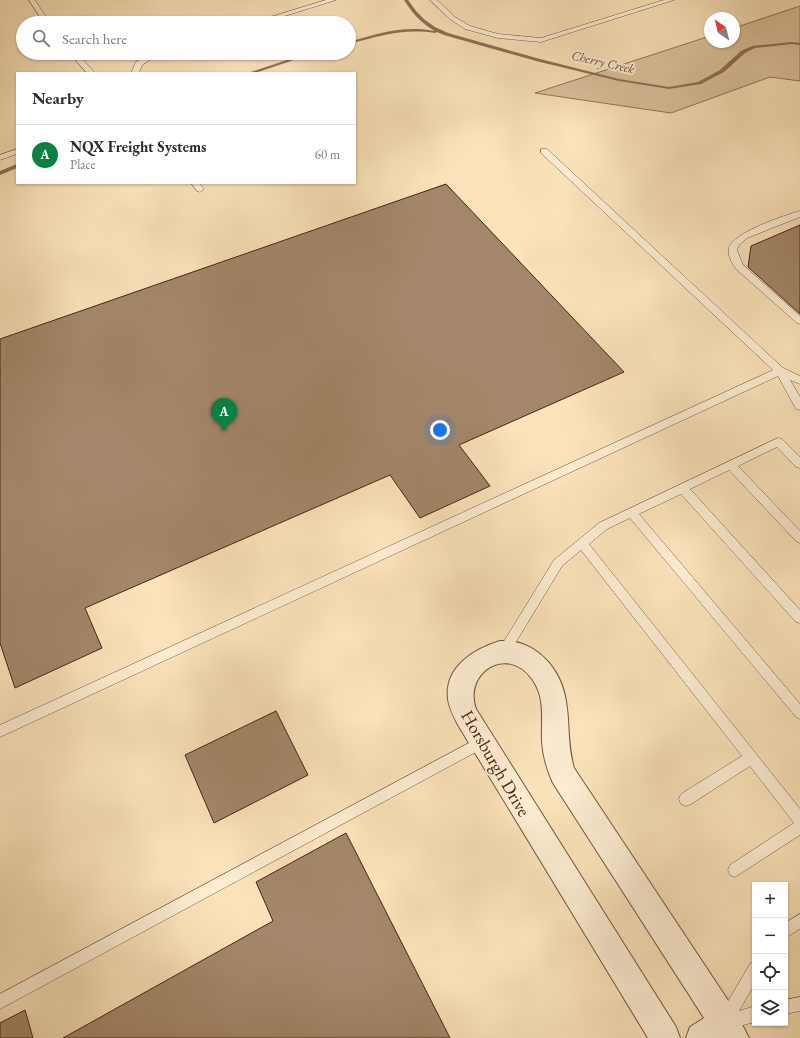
<!DOCTYPE html>
<meta charset="utf-8">
<style>
:root{--surface:#fff;--page:#f2f2f3;--text:#2b2b33;--muted:#7c7c81;--line:#e1e1e2;--accent:#0b8043}
body{margin:0;font-family:"EB Garamond",serif;background:var(--page);color:var(--text)}
.controls{position:absolute;right:12px;bottom:12px;display:grid;overflow:hidden;border-radius:0px;box-shadow:0 1px 3px #0004}
.controls button{width:36px;height:36px;display:grid;place-items:center;padding:0;border:0;border-bottom:1px solid var(--line);background:var(--surface);color:var(--text);font:20px sans-serif}
.compass{position:absolute;left:704px;top:12px;width:36px;height:36px;border-radius:50%;background:var(--surface);box-shadow:0 1px 3px #0004;rotate:325deg}
.you{position:absolute;left:440px;top:430px;width:14px;height:14px;margin:-10px;border:3px solid #fff;border-radius:50%;background:#1a73e8;box-shadow:0 0 0 6px #1a73e833}
.badge{display:grid;place-items:center;width:26px;height:26px;border-radius:50%;background:var(--accent);color:#fff;font-size:13px;font-weight:700}
.pin{position:absolute;translate:-50% -33px;filter:drop-shadow(0 1px 2px #0008)}
.pin::after{content:'';position:absolute;top:21px;width:14px;height:12px;background:inherit;clip-path:polygon(0 0,100% 0,50% 100%)}
.list{margin:0;padding:0;list-style:none}
h2{display:flex;justify-content:space-between;align-items:center;height:52px;margin:0;padding:0 16px;font-size:17px}
h2 small{font-size:13px;font-weight:400;color:var(--muted)}
.list li{display:grid;grid-template-columns:26px 1fr auto;gap:12px;align-items:center;box-sizing:border-box;height:60px;padding:0 16px;border-top:1px solid var(--line)}
.list b{display:block;font-size:15px;white-space:nowrap}
.list p{margin:0;font-size:13px;white-space:nowrap;color:var(--muted)}
.list em{font-size:13px;font-style:normal;color:var(--muted)}
.icon{flex:none;width:22px;height:22px;fill:none;stroke:currentColor;stroke-width:2;stroke-linecap:round;stroke-linejoin:round}
.map{position:relative;flex:none;width:800px;height:1038px;overflow:hidden}
.search{position:absolute;background:var(--surface);box-shadow:0 1px 3px #0004;left:16px;top:16px;width:340px;height:44px;display:flex;align-items:center;gap:10px;box-sizing:border-box;padding:0 14px;border-radius:22px;color:var(--muted);font-size:15px}
.panel{position:absolute;background:var(--surface);box-shadow:0 1px 3px #0004;left:16px;top:72px;width:340px;height:112px;border-radius:0px}
.map>svg:first-child{display:block}
</style>
<div class="map">
<svg width="800" height="1038" viewBox="0 0 800 1038">
<rect width="100%" height="100%" fill="#fae2ba"/>
<filter id="stains"><feTurbulence type="fractalNoise" baseFrequency=".005" numOctaves="4"/><feColorMatrix values="0 0 0 0 .2 0 0 0 0 .09 0 0 0 0 .02 0 0 0 .5 -.17"/></filter>
<radialGradient id="worn" r=".72"><stop offset=".6" stop-color="#630" stop-opacity="0"/><stop offset="1" stop-color="#630" stop-opacity=".3"/></radialGradient>
<path fill="#dcc29e" stroke="#927358" d="M800,6V81L770,77L671,113L535,93L710,36V42H734V28Z"/>
<g fill="none" stroke-linecap="round" stroke-linejoin="round">
<g fill="#8e6f55" fill-rule="evenodd">
<path d="M404,0H408L416,11L425,20L435,27L448,33L540,59L619,79L669,87L698,82L720,70L741,51L752,46L792,42L800,43V45L792,44L755,48L745,53L724,72L701,84L669,89L619,81L536,61L444,35L437,32L435,33C404,28 379,36 349,44V42C378,33 405,25 435,31C422,24 412,13 404,0Z"/>
<path d="M308,53H315L255,73H248Z"/>
<path d="M17,164V168L0,175V171Z"/>
</g>
</g>
<g fill="#a4876a" stroke="#472413">
<path d="M446,184L624,372L459,445L490,486L420,518L390,475L85,608L102,648L15,688L0,643V339Z"/>
<path d="M800,225V314L748,267L751,246Z"/>
<path d="M276,711L308,775L214,823L185,755Z"/>
<path d="M346,833L450,1038H63L273,921L256,882Z"/>
<path d="M25,1010L33,1038H0V1023Z"/>
</g>
<g fill="none" stroke-linecap="round" stroke-linejoin="round">
<defs>
<g id="lane">
<path d="M29,0H35L50,23H44Z"/>
<path d="M326,0H336L262,23H251Z"/>
<path d="M430,0H437L455,17L470,26L498,34L541,38L664,0H674L541,42L498,38L465,29L450,19Z"/>
<path d="M69,53H77L95,73H87Z"/>
<path d="M152,53H161L142,65L139,73H131L136,62Z"/>
<path d="M17,149V154L0,160V155Z"/>
<path d="M541,149H547L783,368L800,376V384L790,380L800,397V410L796,409L778,376L0,737V725L773,370L541,153Z"/>
<path d="M191,183H199L204,189L200,192L197,191Z"/>
<path d="M800,211V217L747,238L739,245L737,250L743,265L800,316V324L797,323L736,269C732,263 727,255 729,248C732,233 785,215 800,211Z"/>
<path d="M778,438L782,439L800,457V468L796,467L777,447L738,466L800,531V543L796,541L729,470L690,489L800,610V623L796,622L681,494L639,514L800,704V719L796,717L630,518L607,529L589,544L800,809V835L735,877L730,875L728,870L730,865L794,823L750,766L691,804L686,806L681,804L679,799L681,794L742,756L581,550L562,566L508,655L504,656L500,655L498,651L554,560L599,523Z"/>
<path d="M482,736L487,738L488,742L487,746L0,1009V994Z"/>
<path d="M800,914V929L785,938V923Z"/>
<path d="M755,962V983L739,1011L755,1006V1022L724,1030L719,1027L716,1022L720,1015L750,964Z"/>
<path d="M800,997V1011L785,1014V1000Z"/>
</g>
<path id="street" d="M500,641C535,639 561,668 566,701C570,725 567,744 574,768L735,1011L749,1038H686L690,1027L704,1018L553,783C547,770 543,756 542,742C541,720 546,698 532,679C507,644 463,673 476,709L676,1027L680,1038H648L458,725C454,717 449,708 448,699C444,667 474,649 500,641Z"/>
</defs>
<use href="#lane" stroke="#74543d" stroke-width="1"/>
<use href="#street" stroke="#74543d" stroke-width="2"/>
<use href="#lane" fill="#fcecd2" fill-rule="evenodd"/>
<use href="#street" fill="#fcecd2" fill-rule="evenodd"/>
</g>
<g text-anchor="middle" dominant-baseline="central" stroke-width="4" stroke-linejoin="round" paint-order="stroke">
<g font-size="13" font-style="italic" fill="#6a4a34" stroke="#fcecd2">
<text transform="translate(603 62) rotate(13)">Cherry Creek</text>
</g>
<g font-size="18" fill="#472413" stroke="#fcecd2">
<text transform="translate(496 763) rotate(60)">Horsburgh Drive</text>
</g>
</g>
<rect width="100%" height="100%" filter="url(#stains)"/>
<rect width="100%" height="100%" fill="url(#worn)"/>
</svg>
<div class="controls">
<button>+</button>
<button>−</button>
<button><svg class="icon" aria-label="locate" viewBox="0 0 24 24"><circle cx="12" cy="12" r="6"/><path d="M12 2v4M12 18v4M2 12h4M18 12h4"/></svg></button>
<button><svg class="icon" aria-label="layers" viewBox="0 0 24 24"><path d="M12 4l9 5-9 5-9-5zM3 14l9 5 9-5"/></svg></button>
</div>
<svg class="compass" viewBox="-18 -18 36 36"><path d="M0-13l5 13h-10z" fill="#e53935"/><path d="M0 13l5-13h-10z" fill="#7c7c81"/></svg>
<div class="you"></div>
<div class="pin badge" style="left:224px;top:431px">A</div>
<div class="search"><svg class="icon" aria-label="search" viewBox="0 0 24 24"><circle cx="10" cy="10" r="6"/><path d="M15 15l6 6"/></svg>Search here</div>
<section class="panel">
<h2>Nearby<small></small></h2>
<ul class="list">
<li><span class="badge">A</span><div><b>NQX Freight Systems</b><p>Place</p></div><em>60 m</em></li>
</ul>
</section>
</div>
